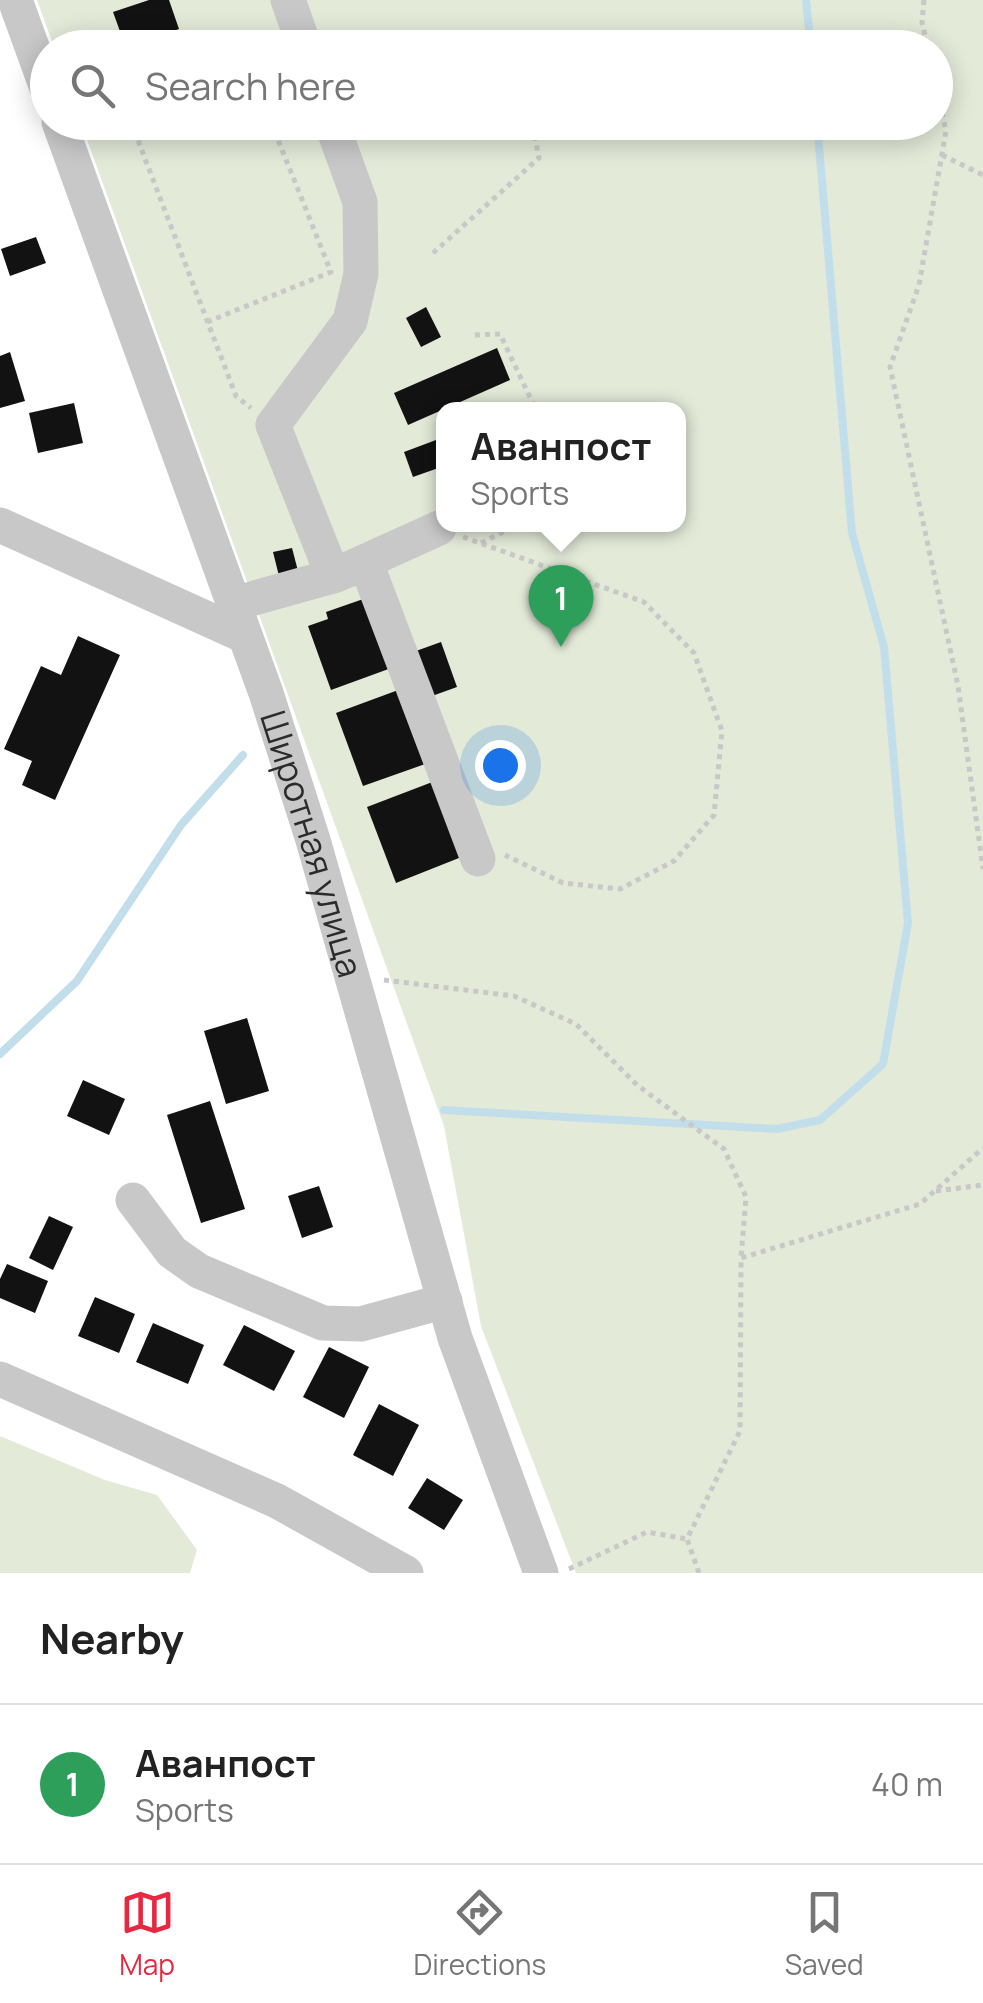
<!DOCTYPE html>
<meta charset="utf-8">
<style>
:root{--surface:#fff;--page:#f2f2f2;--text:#222;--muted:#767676;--line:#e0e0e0;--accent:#e72841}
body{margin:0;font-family:Manrope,sans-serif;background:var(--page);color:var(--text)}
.you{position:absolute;left:500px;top:765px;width:35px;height:35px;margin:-25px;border:8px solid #fff;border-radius:50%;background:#1a73e8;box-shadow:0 0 0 15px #1a73e833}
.badge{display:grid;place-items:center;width:65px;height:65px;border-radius:50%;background:var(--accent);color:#fff;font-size:32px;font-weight:700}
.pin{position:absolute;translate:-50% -82px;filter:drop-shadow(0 2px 5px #0008)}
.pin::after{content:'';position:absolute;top:52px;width:35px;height:30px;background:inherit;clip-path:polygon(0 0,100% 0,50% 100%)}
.popup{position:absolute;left:436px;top:402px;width:250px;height:130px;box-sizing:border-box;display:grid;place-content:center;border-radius:20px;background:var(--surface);filter:drop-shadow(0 2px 8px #0005);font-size:32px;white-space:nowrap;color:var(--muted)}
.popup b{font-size:38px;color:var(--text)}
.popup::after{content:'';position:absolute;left:50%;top:100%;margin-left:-20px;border:20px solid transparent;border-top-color:var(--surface)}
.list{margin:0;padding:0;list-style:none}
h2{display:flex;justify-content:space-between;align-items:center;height:130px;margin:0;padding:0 40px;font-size:42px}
h2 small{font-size:32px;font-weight:400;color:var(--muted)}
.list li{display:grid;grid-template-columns:65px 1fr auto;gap:30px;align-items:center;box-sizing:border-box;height:160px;padding:0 40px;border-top:2px solid var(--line)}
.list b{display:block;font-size:38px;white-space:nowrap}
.list p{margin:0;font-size:32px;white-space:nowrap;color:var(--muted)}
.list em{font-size:32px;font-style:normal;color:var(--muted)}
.icon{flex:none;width:55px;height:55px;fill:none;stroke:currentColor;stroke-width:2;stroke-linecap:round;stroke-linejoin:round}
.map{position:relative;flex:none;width:983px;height:1573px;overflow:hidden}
.search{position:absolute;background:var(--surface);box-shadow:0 5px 25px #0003;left:30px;right:30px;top:30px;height:110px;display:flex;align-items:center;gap:25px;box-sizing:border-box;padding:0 35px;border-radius:55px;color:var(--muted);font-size:38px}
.sheet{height:290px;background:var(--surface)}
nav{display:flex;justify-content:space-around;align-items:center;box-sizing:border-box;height:140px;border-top:2px solid var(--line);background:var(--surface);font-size:28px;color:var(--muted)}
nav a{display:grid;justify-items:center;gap:5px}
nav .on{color:var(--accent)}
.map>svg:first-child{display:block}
</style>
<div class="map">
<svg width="983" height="1573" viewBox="0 0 983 1573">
<rect width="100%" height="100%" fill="#fff"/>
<g fill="#e3ead8" fill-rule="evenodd">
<path d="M37,0H983V1573H576L481,1326L444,1126L81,123L936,122V48L54,47ZM444,410H678V524H444Z"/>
<path d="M0,1436L105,1480L157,1495L197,1550L190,1573H0Z"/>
</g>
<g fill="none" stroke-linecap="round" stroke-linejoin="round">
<g stroke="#c3deeb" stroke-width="8">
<path d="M806,0L811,48"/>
<path d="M0,1054L77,981L181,825L243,755"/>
<path d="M444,1110L777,1129L820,1120L883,1064L908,923L884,647L852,533L817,122"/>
</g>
</g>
<g fill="#121212">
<path d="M149,0H169L179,29L126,48L113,12Z"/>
<path d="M36,237L46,263L10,276L1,249Z"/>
<path d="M426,307L441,337L421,347L406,318Z"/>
<path d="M497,348L510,380L408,425L394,393Z"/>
<path d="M10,352L25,401L0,408V356Z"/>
<path d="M74,403L83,443L38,453L29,413Z"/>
<path d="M444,437V466L413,477L404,452Z"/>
<path d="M292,548L298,571L279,576L273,552Z"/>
<path d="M369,597L394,667L331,690L308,626L328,619L326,612Z"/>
<path d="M78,636L120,655L55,800L22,785L32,761L4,749L41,666L61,675Z"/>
<path d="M441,642L457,687L432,696L416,651Z"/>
<path d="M401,689L428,763L363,786L336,713Z"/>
<path d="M435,781L464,856L396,883L367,807Z"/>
<path d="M247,1018L269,1091L226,1104L204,1031Z"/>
<path d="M83,1080L125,1099L109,1135L67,1116Z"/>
<path d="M210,1101L245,1209L201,1223L167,1115Z"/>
<path d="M319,1186L333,1227L302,1238L288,1196Z"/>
<path d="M49,1216L73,1227L53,1270L29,1258Z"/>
<path d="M7,1264L48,1281L35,1313L0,1298V1279Z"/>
<path d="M95,1297L135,1314L119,1353L78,1336Z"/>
<path d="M153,1323L204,1345L188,1384L136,1362Z"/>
<path d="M244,1325L295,1351L274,1391L223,1365Z"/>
<path d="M329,1347L369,1367L344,1418L303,1397Z"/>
<path d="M379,1404L419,1425L393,1476L353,1455Z"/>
<path d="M427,1478L463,1500L444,1530L408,1508Z"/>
</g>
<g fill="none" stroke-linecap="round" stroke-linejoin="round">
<g stroke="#c8c8c8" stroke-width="5" stroke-dasharray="5 5" stroke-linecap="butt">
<path d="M924,0L922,22L928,48"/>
<path d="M219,48L238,40L242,48"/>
<path d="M936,83L946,131L919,285L890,367L958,686L983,869"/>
<path d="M131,122L236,396L251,408"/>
<path d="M942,155L983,175"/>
<path d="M433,253L539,158L532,122"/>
<path d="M207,322L331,272L271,122"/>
<path d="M475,335L500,334L536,410"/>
<path d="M463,537L644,602L694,653L722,731L714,815L674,861L620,889L563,883L505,855"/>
<path d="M481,543L520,524"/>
<path d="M384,980L514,996L576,1024L637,1085L724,1149L746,1197L741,1258"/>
<path d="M936,1191L983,1185"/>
<path d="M569,1569L647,1532L687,1539"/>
<path d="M699,1573L687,1539L740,1431L741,1258L920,1204L983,1148"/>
</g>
<g stroke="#c8c8c8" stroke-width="35">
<path d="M15,0L48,91"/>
<path d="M288,0L305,48"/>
<path id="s1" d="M59,122L266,693L313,840L455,1338L541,1573"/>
<path d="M331,122L360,202L361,274L350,321L273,425L333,576L366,563L478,859"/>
<path d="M0,525L245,636"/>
<path d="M233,604L333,576L439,528"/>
<path d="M133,1200L172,1252L199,1271L323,1323L361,1324L445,1301"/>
<path d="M0,1379L277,1501L406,1573"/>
</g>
</g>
<g text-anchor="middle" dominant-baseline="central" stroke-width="10" stroke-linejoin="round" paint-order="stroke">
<g font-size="35" fill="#2b2b2b" stroke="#fff">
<text stroke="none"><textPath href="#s1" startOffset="765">Широтная улица</textPath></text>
</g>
</g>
</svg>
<div class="you"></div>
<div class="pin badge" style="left:561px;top:647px;background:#2e9e5b">1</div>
<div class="popup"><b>Аванпост</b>Sports</div>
<div class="search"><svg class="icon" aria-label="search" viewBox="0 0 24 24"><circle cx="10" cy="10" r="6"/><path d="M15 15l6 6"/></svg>Search here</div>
</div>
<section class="sheet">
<h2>Nearby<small></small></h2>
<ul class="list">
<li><span class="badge" style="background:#2e9e5b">1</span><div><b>Аванпост</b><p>Sports</p></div><em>40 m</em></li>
</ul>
</section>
<nav>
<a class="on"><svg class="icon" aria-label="map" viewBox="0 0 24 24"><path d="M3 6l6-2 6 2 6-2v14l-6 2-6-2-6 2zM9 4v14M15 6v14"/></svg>Map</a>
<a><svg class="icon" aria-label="directions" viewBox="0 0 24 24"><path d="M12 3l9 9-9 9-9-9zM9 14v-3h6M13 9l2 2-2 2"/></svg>Directions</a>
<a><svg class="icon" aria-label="saved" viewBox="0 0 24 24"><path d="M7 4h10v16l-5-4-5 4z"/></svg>Saved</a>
</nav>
